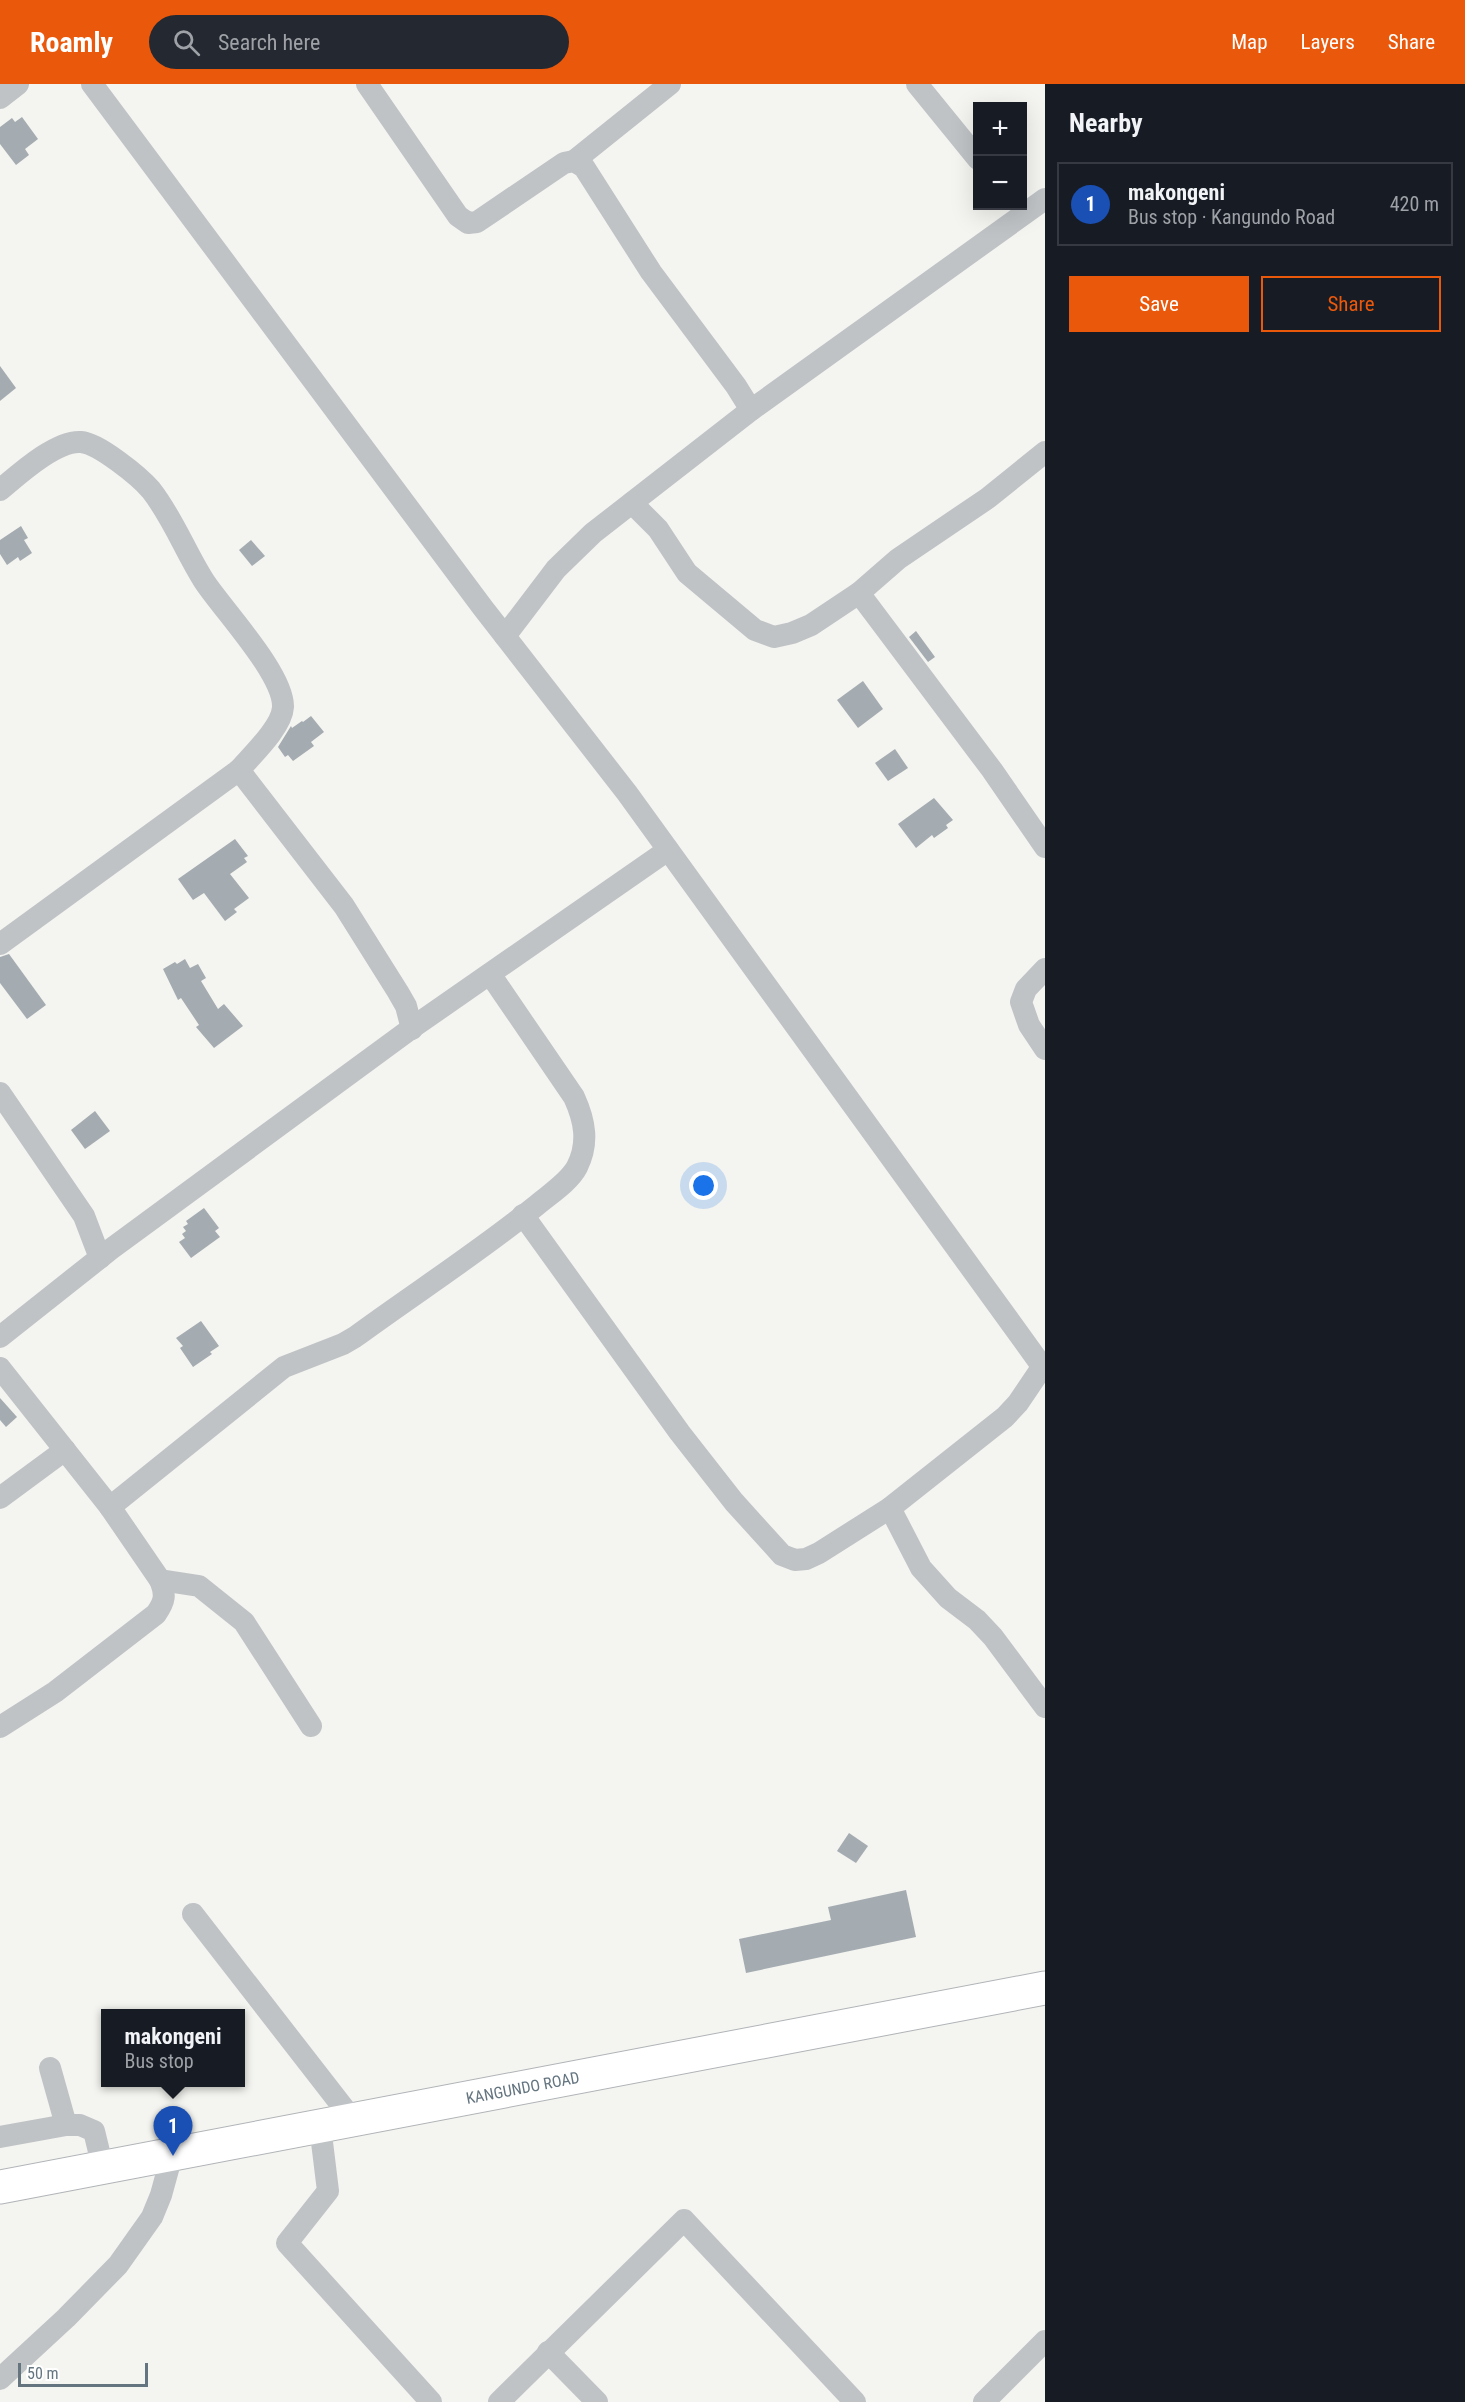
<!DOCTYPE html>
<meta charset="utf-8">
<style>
:root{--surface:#171b24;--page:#242831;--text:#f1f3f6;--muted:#9ea1a6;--line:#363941;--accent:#ea580c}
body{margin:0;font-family:"Roboto Condensed",sans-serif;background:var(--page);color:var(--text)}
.controls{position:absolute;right:18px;top:18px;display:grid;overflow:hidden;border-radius:0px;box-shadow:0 6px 24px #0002}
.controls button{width:54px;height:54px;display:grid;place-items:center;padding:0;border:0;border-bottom:2px solid var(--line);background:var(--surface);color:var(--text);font:30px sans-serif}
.scale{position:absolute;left:18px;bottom:15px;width:130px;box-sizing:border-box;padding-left:6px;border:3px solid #647580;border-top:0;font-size:16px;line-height:21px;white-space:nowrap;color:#647580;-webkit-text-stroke:4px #fff;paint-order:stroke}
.you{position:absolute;left:704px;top:1102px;width:21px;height:21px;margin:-15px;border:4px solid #fff;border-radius:50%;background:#1a73e8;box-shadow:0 0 0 9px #1a73e833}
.badge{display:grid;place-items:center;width:39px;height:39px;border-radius:50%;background:var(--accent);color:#fff;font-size:20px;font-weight:700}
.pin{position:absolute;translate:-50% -50px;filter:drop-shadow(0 2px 3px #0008)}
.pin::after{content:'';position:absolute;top:32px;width:21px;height:18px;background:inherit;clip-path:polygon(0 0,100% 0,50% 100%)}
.popup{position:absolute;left:101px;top:1925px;width:144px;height:78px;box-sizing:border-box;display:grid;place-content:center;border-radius:0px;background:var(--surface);filter:drop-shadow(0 2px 4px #0005);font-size:20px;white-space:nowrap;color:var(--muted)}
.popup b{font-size:22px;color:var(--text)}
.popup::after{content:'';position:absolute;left:50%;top:100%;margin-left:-12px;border:12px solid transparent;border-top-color:var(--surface)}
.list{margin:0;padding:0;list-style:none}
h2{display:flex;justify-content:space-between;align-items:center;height:78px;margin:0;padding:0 24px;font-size:26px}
h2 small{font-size:20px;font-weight:400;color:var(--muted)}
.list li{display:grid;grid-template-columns:39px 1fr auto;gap:18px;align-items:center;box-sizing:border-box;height:84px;margin:0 12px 12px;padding:0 12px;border:2px solid var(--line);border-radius:0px}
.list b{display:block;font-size:22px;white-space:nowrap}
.list p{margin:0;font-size:20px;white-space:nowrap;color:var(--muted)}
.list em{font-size:20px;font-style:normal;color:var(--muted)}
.actions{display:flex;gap:12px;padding:18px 24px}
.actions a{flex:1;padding:14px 0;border:2px solid var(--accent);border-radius:0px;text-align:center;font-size:21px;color:var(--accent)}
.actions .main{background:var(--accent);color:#fff}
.icon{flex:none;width:33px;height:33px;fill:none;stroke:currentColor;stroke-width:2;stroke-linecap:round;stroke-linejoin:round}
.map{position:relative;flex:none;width:1045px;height:2318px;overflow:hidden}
header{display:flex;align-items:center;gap:36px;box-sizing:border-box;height:84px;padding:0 30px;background:var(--accent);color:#fff}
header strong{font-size:28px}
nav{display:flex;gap:33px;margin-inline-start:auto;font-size:21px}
.search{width:420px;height:54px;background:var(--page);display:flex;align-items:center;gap:15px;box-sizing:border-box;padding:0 21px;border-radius:33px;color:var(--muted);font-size:22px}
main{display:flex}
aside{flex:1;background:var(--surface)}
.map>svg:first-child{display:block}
</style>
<header>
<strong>Roamly</strong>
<div class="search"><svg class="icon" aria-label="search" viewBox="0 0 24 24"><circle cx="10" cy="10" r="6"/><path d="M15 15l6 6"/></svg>Search here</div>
<nav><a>Map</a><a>Layers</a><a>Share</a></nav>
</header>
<main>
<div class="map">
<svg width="1045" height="2318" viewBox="0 0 1045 2318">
<rect width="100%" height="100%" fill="#f4f4f0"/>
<g fill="#a4acb1">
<path d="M22,33L38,55L25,65L29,71L16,81L0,60V43L12,34L15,38Z"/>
<path d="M0,282L16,304L0,317Z"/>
<path d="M21,442L28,454L24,456L32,469L20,477L18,473L7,481L0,470V456Z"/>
<path d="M251,456L265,472L252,482L239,466Z"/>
<path d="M916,547L935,573L928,578L909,553Z"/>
<path d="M863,597L883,625L858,644L837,616Z"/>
<path d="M311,632L324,648L311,658L314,662L293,677L288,671L285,673L278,663L291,642L292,644L302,637L303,638Z"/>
<path d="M895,665L908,684L888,697L875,679Z"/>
<path d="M934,714L953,736L946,741L948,744L934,754L932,751L916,764L898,740Z"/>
<path d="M235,755L248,772L244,774L247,778L230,790L249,814L234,825L237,828L225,837L204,809L193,816L178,795Z"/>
<path d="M9,870L46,921L27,935L0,899V873Z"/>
<path d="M185,875L190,884L198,880L206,894L201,897L218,925L224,920L243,942L214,964L196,943L199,941L181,914L178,916L163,885L175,878L177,880Z"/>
<path d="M95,1027L110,1047L85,1065L71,1046Z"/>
<path d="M204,1124L219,1144L215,1147L220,1153L191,1174L179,1158L185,1154L182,1150L186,1147L183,1143L188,1140L186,1137Z"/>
<path d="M201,1237L219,1262L210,1268L212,1270L193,1283L180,1264L183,1262L176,1254Z"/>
<path d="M0,1314L17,1333L6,1343L0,1336Z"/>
<path d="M849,1749L868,1762L856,1779L837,1767Z"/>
<path d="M906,1806L916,1853L746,1889L739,1855L831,1836L828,1823Z"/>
</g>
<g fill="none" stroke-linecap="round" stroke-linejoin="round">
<defs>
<g id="highway">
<path id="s1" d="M0,2103L1045,1904"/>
</g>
</defs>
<use href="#highway" stroke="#b0b4b7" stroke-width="35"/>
<g stroke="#bfc3c6" stroke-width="22">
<path d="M92,0L483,524L627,709L1042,1282"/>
<path d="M367,0L458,132L468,139L477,138L564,79L574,77L584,83L651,188L736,302L751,326"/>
<path d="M917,0L978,75"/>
<path d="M0,14L18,0"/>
<path d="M574,77L670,0"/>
<path d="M0,406C18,391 56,356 81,358C98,359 139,392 151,406C173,434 185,467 204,497C223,526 284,590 283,623C282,643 252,671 239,686"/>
<path d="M632,419L658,445L687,489L755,546L774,553L792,549L811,541L859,509L898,475L988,414L1045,368"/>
<path d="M859,509L992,686L1045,763"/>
<path d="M505,552L556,485L593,449L751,326L1045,115"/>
<path d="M0,860L239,686L344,822L398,908L406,922L412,945"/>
<path d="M1045,885L1026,905L1021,918L1029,941L1045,965"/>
<path d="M0,1009L84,1132L100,1174"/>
<path d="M523,1131L680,1349L734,1418L782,1471L795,1476L806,1475L819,1469L890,1424"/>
<path d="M0,1253L111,1165L416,941L668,766"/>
<path d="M1045,1279L1018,1319L1005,1333L890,1424L921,1484L948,1514L977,1536L993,1553L1045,1623"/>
<path d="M0,1284L110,1423L160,1496C166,1511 165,1517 156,1530L55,1608L0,1643"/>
<path d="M0,1414L65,1366"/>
<path d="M110,1423L284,1283L343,1260L355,1253C415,1209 479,1168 537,1121C550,1110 569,1098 577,1083C589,1059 585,1037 574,1013L490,890"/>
<path d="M160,1496L199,1502L244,1538L311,1642"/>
<path d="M193,1830L353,2036"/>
<path d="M50,1984L66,2041"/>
<path d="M320,2042L328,2107L287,2159L431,2318"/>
<path d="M0,2053L66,2041H80L94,2047L103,2084"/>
<path d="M548,2268L597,2318"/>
<path d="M0,2295L66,2234L118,2181L152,2133L161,2111L172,2071"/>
<path d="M499,2318L684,2136L855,2318"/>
<path d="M984,2318L1045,2257"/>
</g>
<use href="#highway" stroke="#fff" stroke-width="33"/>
</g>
<g text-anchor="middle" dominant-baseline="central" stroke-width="6" stroke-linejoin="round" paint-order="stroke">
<g font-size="16" fill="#647580" stroke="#fff">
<text stroke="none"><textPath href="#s1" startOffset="532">KANGUNDO ROAD</textPath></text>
</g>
</g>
</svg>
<div class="controls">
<button>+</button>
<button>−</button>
</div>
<div class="scale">50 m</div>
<div class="you"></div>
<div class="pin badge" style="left:173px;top:2072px;background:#1a4fb4">1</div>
<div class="popup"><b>makongeni</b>Bus stop</div>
</div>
<aside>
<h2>Nearby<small></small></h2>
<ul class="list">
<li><span class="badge" style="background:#1a4fb4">1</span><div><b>makongeni</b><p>Bus stop · Kangundo Road</p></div><em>420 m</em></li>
</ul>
<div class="actions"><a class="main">Save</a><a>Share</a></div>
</aside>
</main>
